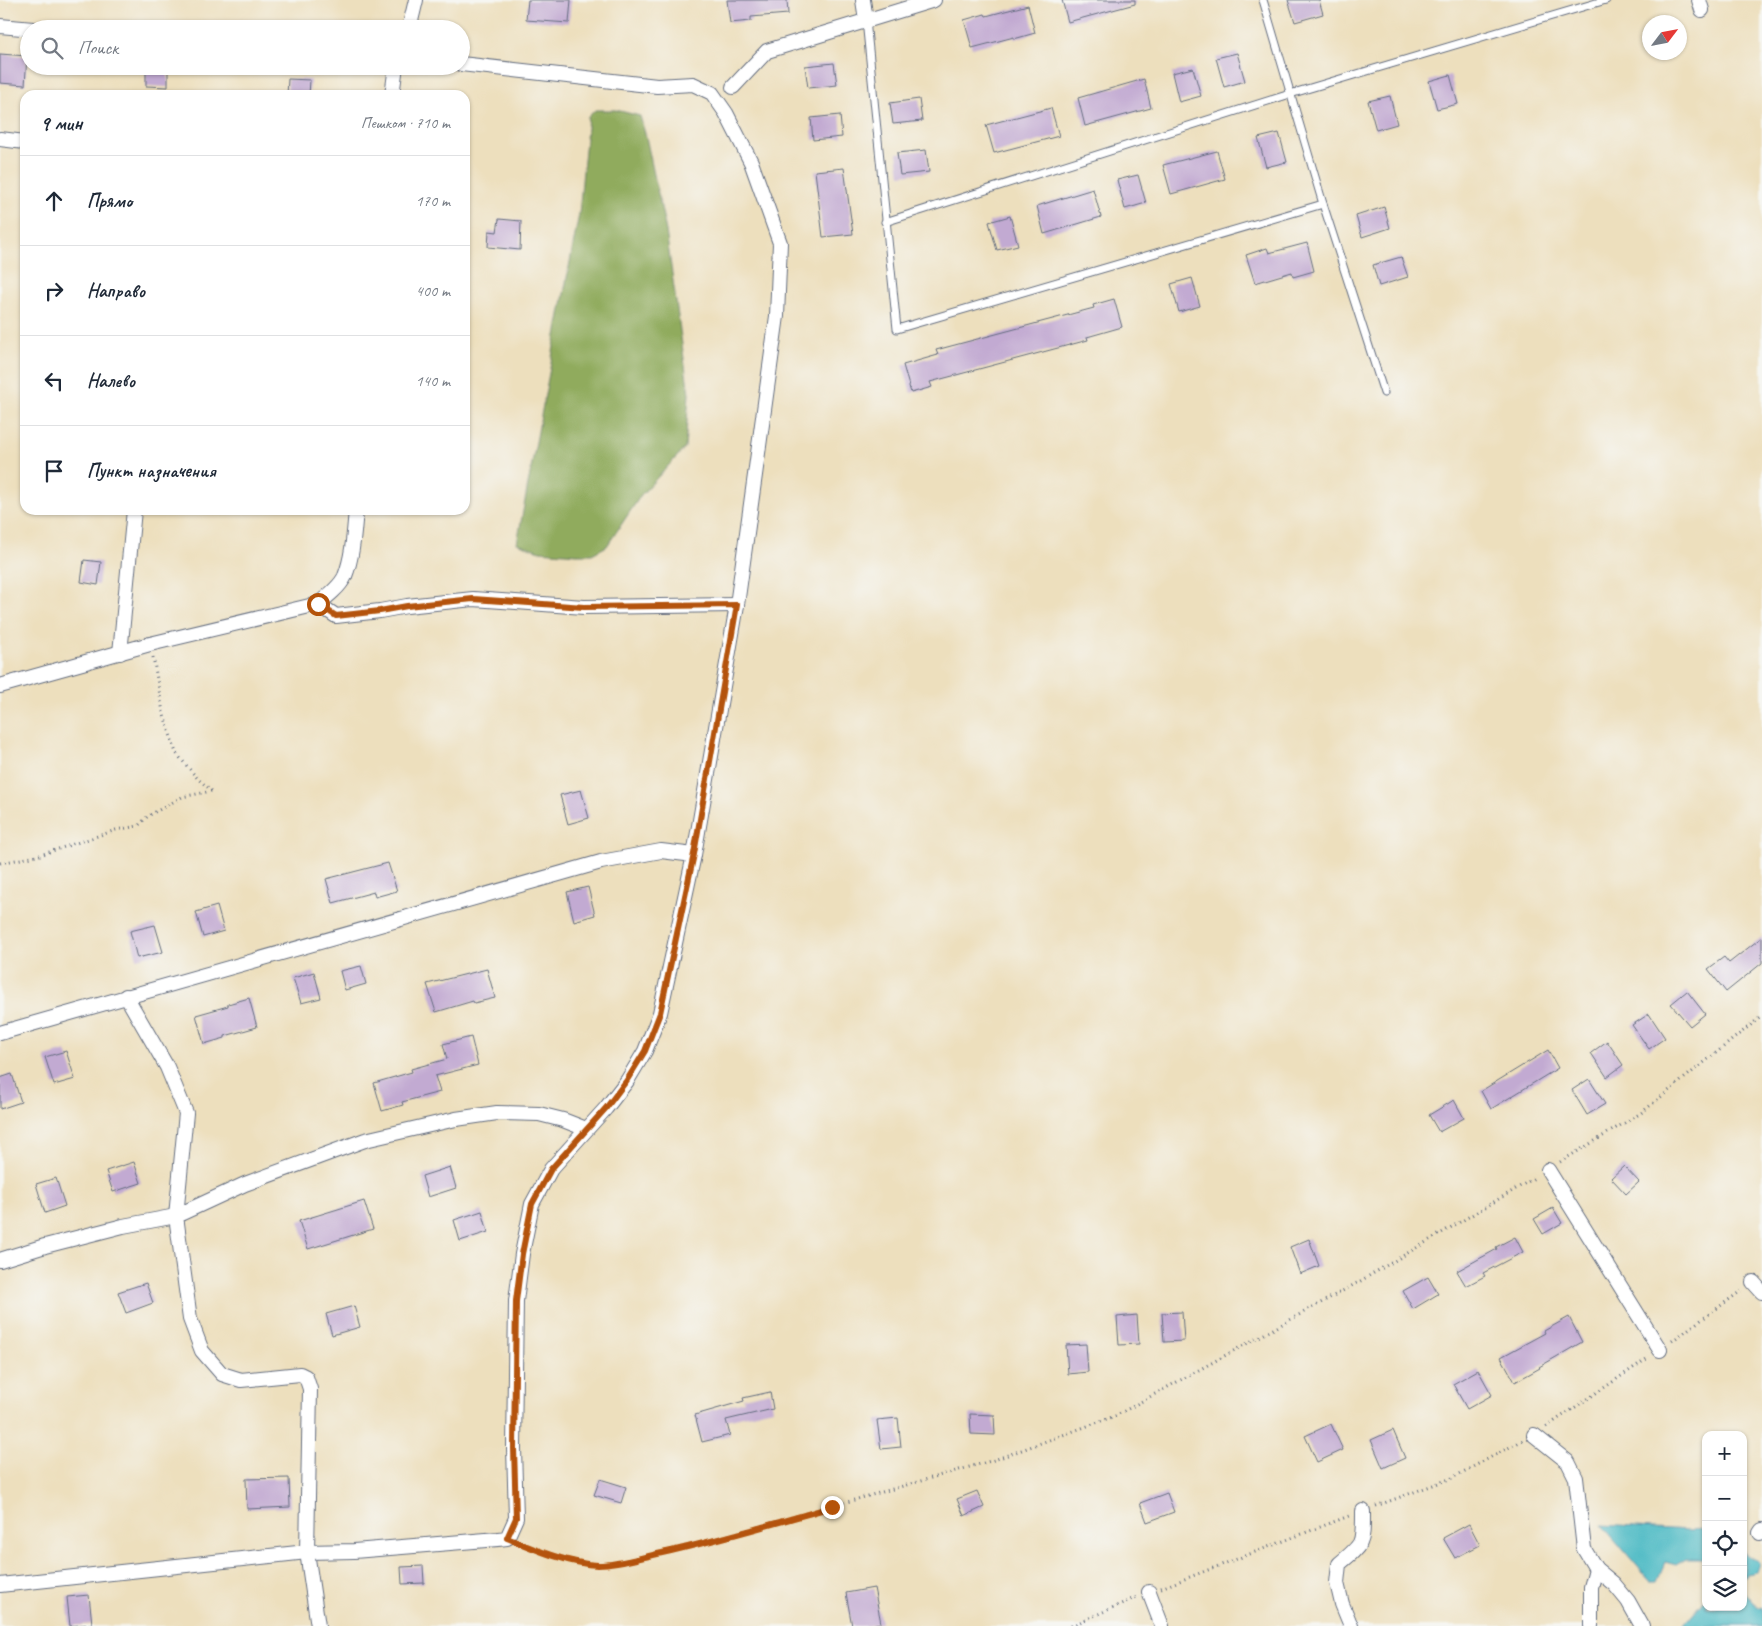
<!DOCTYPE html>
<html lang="ru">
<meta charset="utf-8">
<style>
:root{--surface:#fff;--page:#f6f6f7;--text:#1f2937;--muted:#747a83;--line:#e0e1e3}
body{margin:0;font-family:Caveat,sans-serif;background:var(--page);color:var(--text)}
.controls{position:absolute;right:15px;bottom:15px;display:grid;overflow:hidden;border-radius:10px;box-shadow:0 1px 4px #0004}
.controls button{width:45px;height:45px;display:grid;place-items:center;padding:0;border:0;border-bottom:1px solid var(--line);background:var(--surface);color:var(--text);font:25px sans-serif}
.compass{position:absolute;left:1642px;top:15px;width:45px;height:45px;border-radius:50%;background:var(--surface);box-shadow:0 1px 4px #0004;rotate:58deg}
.stop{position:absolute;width:15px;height:15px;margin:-11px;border:4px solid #b45309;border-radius:50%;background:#fff}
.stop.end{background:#b45309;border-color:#fff;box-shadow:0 1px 5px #0008}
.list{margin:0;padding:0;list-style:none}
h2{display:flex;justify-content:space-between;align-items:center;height:65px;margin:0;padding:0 20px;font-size:21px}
h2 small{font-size:16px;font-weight:400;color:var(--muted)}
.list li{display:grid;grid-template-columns:32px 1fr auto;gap:15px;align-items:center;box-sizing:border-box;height:90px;padding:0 20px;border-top:1px solid var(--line)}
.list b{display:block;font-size:19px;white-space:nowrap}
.list em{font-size:16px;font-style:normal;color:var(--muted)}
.icon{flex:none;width:28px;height:28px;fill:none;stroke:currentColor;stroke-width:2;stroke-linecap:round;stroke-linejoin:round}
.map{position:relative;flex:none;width:1762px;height:1626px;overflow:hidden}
.search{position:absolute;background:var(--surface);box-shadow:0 1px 4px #0004;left:20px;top:20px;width:450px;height:55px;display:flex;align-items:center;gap:12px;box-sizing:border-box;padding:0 18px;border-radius:28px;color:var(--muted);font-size:19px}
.panel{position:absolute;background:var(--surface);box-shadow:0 1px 4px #0004;left:20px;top:90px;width:450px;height:425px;border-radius:15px}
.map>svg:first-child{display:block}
</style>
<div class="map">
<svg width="1762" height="1626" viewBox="0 0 1762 1626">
<rect width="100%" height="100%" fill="#f6f6f2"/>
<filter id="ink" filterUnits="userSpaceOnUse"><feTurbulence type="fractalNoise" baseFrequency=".02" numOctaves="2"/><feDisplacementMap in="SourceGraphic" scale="10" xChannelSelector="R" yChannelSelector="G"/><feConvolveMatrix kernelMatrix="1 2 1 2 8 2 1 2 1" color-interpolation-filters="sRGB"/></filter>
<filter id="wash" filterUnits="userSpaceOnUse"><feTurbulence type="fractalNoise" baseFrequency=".0096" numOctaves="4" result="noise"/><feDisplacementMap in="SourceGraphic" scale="20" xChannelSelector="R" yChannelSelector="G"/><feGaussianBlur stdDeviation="1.12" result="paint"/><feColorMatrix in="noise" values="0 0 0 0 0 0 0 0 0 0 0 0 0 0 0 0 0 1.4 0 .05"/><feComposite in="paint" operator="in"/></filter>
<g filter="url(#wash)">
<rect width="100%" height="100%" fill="#eddfbd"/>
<path fill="#90ab5d" stroke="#566d5e" d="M595,110H616L640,116L646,137L666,231L689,394L685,448L641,495L607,546L592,554H577L540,551L517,543L579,214L588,117Z"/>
<g fill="#4cbac4" stroke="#347491">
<path d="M1602,1525L1688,1530L1706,1529V1559H1686L1676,1565L1665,1562L1657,1581H1650Z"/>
<path d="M1743,1553L1759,1563L1756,1572L1746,1574L1743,1578Z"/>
<path d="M1743,1590L1759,1608L1762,1607V1626H1683L1706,1599V1607H1743Z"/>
</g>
<g id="blocks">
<g fill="#c2aad2">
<path d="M528,0H571L569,23L526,20Z"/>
<path d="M727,0H787L788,14L751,17V21L730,23Z"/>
<path d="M1062,0H1135V4L1068,22Z"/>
<path d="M1288,0H1319L1323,14L1295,22Z"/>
<path d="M1028,5L1035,33L1014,39V37L972,48L964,20L985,14L986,16Z"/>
<path d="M1237,53L1245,81L1224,87L1216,58Z"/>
<path d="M0,54L27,56L25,85L0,83Z"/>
<path d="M834,63L837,85L808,88L805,66Z"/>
<path d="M146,66H168V87L146,86Z"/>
<path d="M1193,68L1201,96L1179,102L1172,73Z"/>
<path d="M1450,75L1458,104L1437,109L1429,81Z"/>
<path d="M288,79L310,80L309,95H287Z"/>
<path d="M1144,79L1151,108L1085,126L1078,98Z"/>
<path d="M1390,96L1397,124L1376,130L1368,101Z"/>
<path d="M919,99L922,121L893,124L890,103Z"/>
<path d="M1051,108L1059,136L994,153L986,125Z"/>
<path d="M840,115L842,137L813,140L811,118Z"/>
<path d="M1279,133L1287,162L1266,167L1258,138Z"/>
<path d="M926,150L929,172L900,175L897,153Z"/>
<path d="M1217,151L1225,179L1171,194L1163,165Z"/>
<path d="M844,168L853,234L823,237L815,171Z"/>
<path d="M1138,175L1146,203L1125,209L1117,180Z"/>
<path d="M1093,189L1101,217L1044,234L1037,206Z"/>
<path d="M1384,207L1390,228L1362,237L1356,216Z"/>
<path d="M1010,216L1018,245L997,250L989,222Z"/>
<path d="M499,219L521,221L520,250L488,247L489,231L497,232Z"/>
<path d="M1307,243L1314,271L1293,277L1292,272L1255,283L1246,255L1267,248L1269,253Z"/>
<path d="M1401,257L1408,277L1379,286L1373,265Z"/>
<path d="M1192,278L1200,306L1179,312L1171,284Z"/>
<path d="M1114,299L1122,327L1087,337L1088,340L930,382L932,387L911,393L903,365L938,355L936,350L1094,308L1093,305Z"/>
<path d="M84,560L101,562L98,585L81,582Z"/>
<path d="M581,790L589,818L568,824L560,795Z"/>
<path d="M388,863L397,891L375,897L374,892L333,903L326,879Z"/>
<path d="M588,887L595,915L574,921L567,892Z"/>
<path d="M217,906L224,931L203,937L196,912Z"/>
<path d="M155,925L163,952L137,958L130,931Z"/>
<path d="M1762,937V963L1726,992L1708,969L1724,957L1729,963Z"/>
<path d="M361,966L366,984L345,990L340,971Z"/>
<path d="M487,969L495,998L474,1003L473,1001L436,1012L427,984Z"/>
<path d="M314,972L321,998L301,1003L293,978Z"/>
<path d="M1687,991L1705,1014L1690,1026L1671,1004Z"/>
<path d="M249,998L257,1027L225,1036V1038L204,1044L196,1015L228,1006V1004Z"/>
<path d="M1649,1014L1665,1038L1649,1049L1632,1025Z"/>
<path d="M471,1037L478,1065L435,1076L440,1092L402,1102L403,1105L382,1111L374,1083L412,1072L411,1069L447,1059L443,1044Z"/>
<path d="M1607,1041L1623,1065L1607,1077L1591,1053Z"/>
<path d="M1548,1050L1558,1068L1491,1109L1481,1091Z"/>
<path d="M66,1051L75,1079L54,1085L45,1057Z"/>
<path d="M12,1074L21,1102L0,1109V1078Z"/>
<path d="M1589,1079L1605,1104L1587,1115L1572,1090Z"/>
<path d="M1454,1100L1464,1118L1439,1132L1429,1115Z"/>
<path d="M134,1162L141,1183L113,1192L106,1171Z"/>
<path d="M1624,1166L1639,1182L1626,1194L1611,1178Z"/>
<path d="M450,1167L456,1188L428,1197L422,1176Z"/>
<path d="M56,1178L65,1206L45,1213L36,1184Z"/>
<path d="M364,1201L373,1229L308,1249L299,1221Z"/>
<path d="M1553,1208L1562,1223L1543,1234L1534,1219Z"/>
<path d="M482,1211L488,1232L460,1241L454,1220Z"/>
<path d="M1515,1237L1523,1252L1483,1273L1485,1276L1466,1286L1457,1271L1497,1249L1496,1247Z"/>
<path d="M1309,1239L1319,1266L1300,1274L1290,1247Z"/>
<path d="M1428,1277L1438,1294L1413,1309L1403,1291Z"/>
<path d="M146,1283L153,1303L126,1313L118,1292Z"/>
<path d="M354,1306L360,1327L332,1335L326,1314Z"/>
<path d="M1182,1312L1184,1341L1164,1342L1162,1313Z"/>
<path d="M1137,1315L1139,1344L1119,1345L1117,1317Z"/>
<path d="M1569,1317L1582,1342L1539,1367L1540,1368L1515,1382L1501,1357L1545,1333L1544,1331Z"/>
<path d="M1086,1344L1088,1372L1068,1374L1066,1345Z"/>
<path d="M1478,1370L1492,1395L1467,1409L1453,1384Z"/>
<path d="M770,1392L773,1409L726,1420L730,1435L702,1442L695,1415L744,1401L743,1398Z"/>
<path d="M970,1414L994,1415L995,1435L971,1434Z"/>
<path d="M898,1418L901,1447L881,1449L877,1420Z"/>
<path d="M1331,1424L1343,1450L1317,1462L1305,1436Z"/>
<path d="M1393,1430L1405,1458L1383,1468L1371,1440Z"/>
<path d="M289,1478L290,1507L247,1509L246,1479Z"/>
<path d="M600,1479L626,1487L621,1503L594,1495Z"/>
<path d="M977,1491L984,1507L964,1516L957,1499Z"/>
<path d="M1167,1493L1174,1512L1147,1522L1140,1503Z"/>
<path d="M1469,1524L1480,1545L1455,1558L1443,1538Z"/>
<path d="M423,1566L424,1583L402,1584L401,1567Z"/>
<path d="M874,1588L881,1623L866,1626H852L846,1593Z"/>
<path d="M89,1595L92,1624L70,1626L67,1597Z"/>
</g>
</g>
</g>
<g filter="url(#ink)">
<use href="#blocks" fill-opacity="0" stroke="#646d7f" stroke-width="1"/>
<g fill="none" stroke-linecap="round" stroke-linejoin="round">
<defs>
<g id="lane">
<path d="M866,20L897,329L1323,204L1263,0"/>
<path d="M1323,204L1384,393"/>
<path d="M885,222L1290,94L1606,0"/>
</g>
<g id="street">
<path d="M863,0L866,20"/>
<path d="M1699,0L1702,10"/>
<path d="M0,26L33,29"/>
<path d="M409,29L416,0"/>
<path d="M733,87L767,51L934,0"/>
<path d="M392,95L396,66"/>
<path d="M0,139L25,142"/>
<path d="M318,604L336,616L380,611L407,606L473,599L584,607L737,605"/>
<path d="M120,653L134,510"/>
<path d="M0,686L150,644L318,604C327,597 340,587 345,576C353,556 354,531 356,510"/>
<path d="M126,996L167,1067L186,1113L176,1216L190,1319L202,1351L222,1374L241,1380L300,1374L306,1377L310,1389L307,1552L318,1626"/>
<path d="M0,1033L601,862L661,851L694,855"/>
<path d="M1548,1170L1660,1350"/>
<path d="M0,1260L45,1246L123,1226L176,1216L245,1184L365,1140L456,1119L497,1113L539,1114L563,1120L586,1129"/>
<path d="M1753,1282L1762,1292"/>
<path d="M1534,1435L1568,1462L1576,1478L1584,1549L1596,1569L1614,1584L1628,1601L1642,1626"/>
<path d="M1760,1533L1762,1530"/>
<path d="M0,1585L307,1552L354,1551L498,1539L507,1538L516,1518L514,1448L516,1301L522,1254L532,1204L551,1169L606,1108L627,1081L645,1051L660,1013L694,855L737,605L777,316L780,243L751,162L726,113L712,93L693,84L657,86L461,64"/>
<path d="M1149,1592L1162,1626"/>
<path d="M1351,1626L1342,1604L1337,1583L1339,1564C1364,1543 1363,1544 1363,1511"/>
<path d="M1591,1626V1587L1596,1569"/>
</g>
</defs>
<use href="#lane" stroke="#646d7f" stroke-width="9"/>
<use href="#street" stroke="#646d7f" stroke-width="16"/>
<g stroke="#646d7f" stroke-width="3" stroke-dasharray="1 4" stroke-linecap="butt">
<path d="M153,657L163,712L176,753L198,779L212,791"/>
<path d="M0,863L37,856L116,830L138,826L148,816L182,797L212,791"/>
<path d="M1560,1162L1641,1113L1762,1016"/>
<path d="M1672,1341L1741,1291"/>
<path d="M1546,1427L1648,1358"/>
<path d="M1376,1506L1452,1478L1523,1440"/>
<path d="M520,1543L542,1552L569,1560L598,1565L623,1562L707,1542L994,1460L1115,1416L1357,1283L1536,1177"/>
<path d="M1161,1588L1349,1516"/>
<path d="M1071,1626L1137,1597"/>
</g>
<use href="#lane" stroke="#fff" stroke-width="7"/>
<use href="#street" stroke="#fff" stroke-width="14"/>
</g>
</g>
<g fill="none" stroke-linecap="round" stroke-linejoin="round" filter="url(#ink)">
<path stroke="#b45309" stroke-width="6" d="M318,604L336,616L380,611L407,606L473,599L584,607L737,605L694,854L660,1013L645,1051L627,1080L606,1108L551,1169L532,1204L522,1254L516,1301L514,1448L516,1518L507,1538C534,1549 569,1564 598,1565C620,1565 642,1557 662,1553C720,1540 776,1523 832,1507"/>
</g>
</svg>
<div class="controls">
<button>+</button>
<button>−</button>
<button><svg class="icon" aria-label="locate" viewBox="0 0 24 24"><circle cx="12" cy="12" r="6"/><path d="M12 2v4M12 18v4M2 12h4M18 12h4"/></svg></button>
<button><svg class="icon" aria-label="layers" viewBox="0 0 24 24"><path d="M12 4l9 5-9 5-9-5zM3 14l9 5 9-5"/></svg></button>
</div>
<svg class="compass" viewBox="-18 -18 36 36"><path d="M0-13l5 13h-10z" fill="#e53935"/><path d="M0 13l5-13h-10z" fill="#747a83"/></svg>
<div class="stop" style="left:318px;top:604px"></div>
<div class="stop end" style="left:832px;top:1507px"></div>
<div class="search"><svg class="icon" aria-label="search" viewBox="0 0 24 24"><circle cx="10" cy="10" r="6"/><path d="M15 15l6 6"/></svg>Поиск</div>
<section class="panel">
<h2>9 мин<small>Пешком · 710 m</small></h2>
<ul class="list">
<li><svg class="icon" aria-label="ahead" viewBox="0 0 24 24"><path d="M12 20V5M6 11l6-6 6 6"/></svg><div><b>Прямо</b></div><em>170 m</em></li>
<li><svg class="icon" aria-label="right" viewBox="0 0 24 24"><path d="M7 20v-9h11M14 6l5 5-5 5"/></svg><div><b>Направо</b></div><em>400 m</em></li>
<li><svg class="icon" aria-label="left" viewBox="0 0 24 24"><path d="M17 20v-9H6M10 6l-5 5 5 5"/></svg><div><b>Налево</b></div><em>140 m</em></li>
<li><svg class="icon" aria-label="arrive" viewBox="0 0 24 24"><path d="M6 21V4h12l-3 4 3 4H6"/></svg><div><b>Пункт назначения</b></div></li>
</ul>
</section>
</div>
